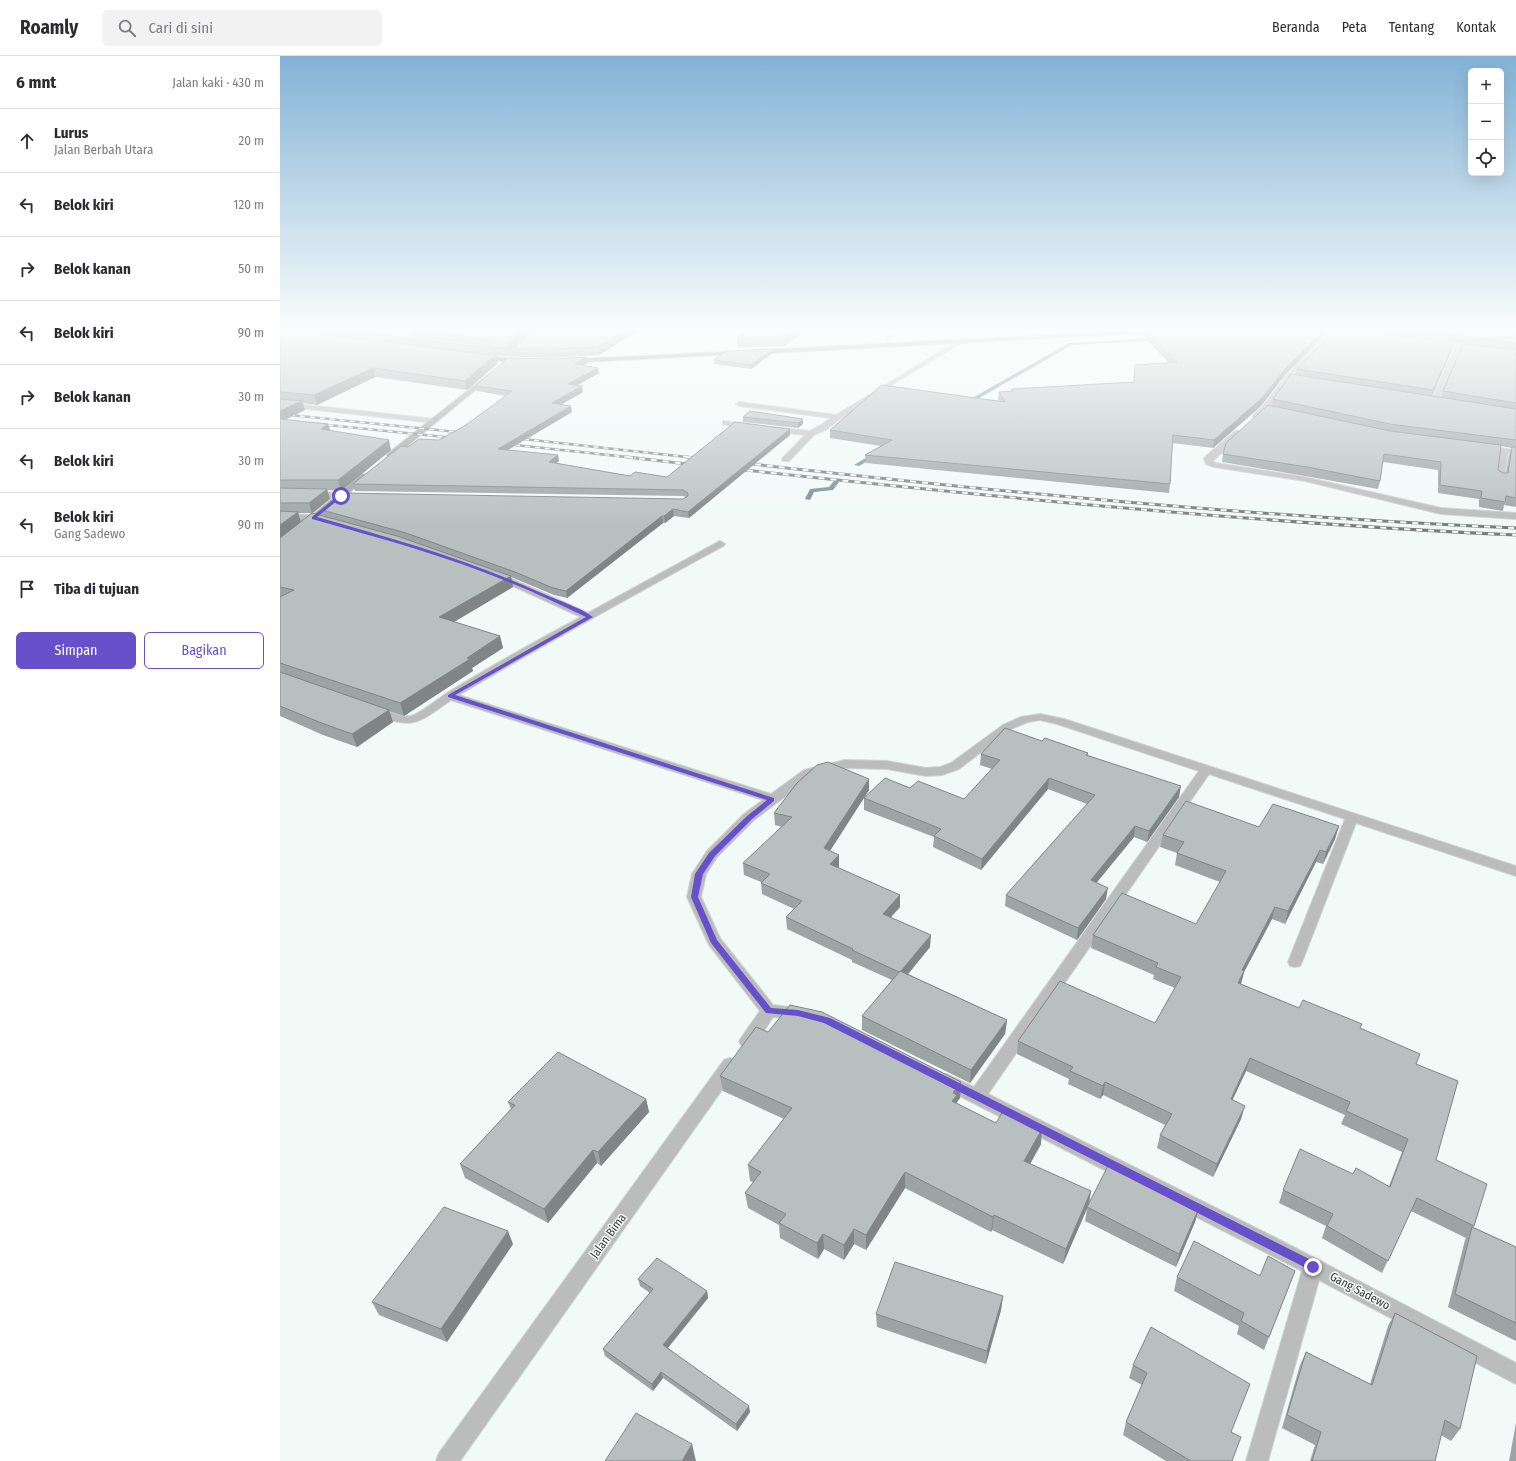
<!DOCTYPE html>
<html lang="id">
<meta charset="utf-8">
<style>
:root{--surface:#fff;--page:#f2f2f3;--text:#2b2b33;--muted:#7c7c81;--line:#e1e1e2;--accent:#6651ca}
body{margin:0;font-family:"Fira Sans Condensed",sans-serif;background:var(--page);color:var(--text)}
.controls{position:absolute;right:12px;top:12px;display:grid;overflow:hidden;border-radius:6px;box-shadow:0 4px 16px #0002}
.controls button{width:36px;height:36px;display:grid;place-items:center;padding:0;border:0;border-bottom:1px solid var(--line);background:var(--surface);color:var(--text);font:20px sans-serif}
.stop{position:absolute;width:12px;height:12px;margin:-9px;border:3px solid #6651ca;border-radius:50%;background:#fff}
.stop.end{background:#6651ca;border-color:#fff;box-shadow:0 1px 4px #0008}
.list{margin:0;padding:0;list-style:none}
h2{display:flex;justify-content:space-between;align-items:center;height:52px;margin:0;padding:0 16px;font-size:17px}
h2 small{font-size:13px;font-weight:400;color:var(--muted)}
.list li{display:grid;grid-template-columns:26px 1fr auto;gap:12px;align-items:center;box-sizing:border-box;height:64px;padding:0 16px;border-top:1px solid var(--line)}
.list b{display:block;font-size:15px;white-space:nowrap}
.list p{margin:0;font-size:13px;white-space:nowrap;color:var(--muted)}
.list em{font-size:13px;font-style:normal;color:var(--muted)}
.actions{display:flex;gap:8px;padding:12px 16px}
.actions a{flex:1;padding:9px 0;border:1px solid var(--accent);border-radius:6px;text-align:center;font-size:14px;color:var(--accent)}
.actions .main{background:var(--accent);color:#fff}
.icon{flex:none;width:22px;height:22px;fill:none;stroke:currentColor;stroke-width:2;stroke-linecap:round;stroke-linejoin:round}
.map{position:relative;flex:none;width:1236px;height:1405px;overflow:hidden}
header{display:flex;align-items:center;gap:24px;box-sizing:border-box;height:56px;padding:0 20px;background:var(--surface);border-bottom:1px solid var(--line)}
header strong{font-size:19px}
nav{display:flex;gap:22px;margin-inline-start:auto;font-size:14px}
.search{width:280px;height:36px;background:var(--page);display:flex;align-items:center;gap:10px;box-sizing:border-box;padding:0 14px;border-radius:6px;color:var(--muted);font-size:15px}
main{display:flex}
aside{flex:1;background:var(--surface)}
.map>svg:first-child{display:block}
</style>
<header>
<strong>Roamly</strong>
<div class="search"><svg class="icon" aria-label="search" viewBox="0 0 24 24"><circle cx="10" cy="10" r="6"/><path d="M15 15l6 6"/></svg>Cari di sini</div>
<nav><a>Beranda</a><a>Peta</a><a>Tentang</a><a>Kontak</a></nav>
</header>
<main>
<aside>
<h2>6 mnt<small>Jalan kaki · 430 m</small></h2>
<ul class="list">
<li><svg class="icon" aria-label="ahead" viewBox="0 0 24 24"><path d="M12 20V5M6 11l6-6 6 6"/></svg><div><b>Lurus</b><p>Jalan Berbah Utara</p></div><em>20 m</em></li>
<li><svg class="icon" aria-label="left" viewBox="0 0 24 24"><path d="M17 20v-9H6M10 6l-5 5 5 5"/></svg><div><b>Belok kiri</b></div><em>120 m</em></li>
<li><svg class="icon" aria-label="right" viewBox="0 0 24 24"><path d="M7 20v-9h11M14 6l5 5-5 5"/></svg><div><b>Belok kanan</b></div><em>50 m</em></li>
<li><svg class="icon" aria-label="left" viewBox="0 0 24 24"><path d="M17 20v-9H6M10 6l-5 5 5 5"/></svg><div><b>Belok kiri</b></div><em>90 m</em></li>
<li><svg class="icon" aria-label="right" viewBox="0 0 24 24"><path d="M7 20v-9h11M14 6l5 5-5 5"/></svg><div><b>Belok kanan</b></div><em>30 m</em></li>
<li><svg class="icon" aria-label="left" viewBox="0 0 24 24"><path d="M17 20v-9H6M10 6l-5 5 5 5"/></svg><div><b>Belok kiri</b></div><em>30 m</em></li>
<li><svg class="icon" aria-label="left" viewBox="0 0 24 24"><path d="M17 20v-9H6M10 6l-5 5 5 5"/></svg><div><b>Belok kiri</b><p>Gang Sadewo</p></div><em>90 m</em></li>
<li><svg class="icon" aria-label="arrive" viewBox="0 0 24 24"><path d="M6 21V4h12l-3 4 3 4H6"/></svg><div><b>Tiba di tujuan</b></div></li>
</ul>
<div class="actions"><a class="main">Simpan</a><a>Bagikan</a></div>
</aside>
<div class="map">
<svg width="1236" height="1405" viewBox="0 0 1236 1405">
<rect width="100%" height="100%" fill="#f2faf8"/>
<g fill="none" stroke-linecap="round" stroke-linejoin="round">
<g fill="#738c95" fill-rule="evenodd">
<path d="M877,282H879V284L792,289L687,349L682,348L789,287Z"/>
<path d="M596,396L599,398L598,399L579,410L574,409Z"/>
<path d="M556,424L559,426L553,434L534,436L530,444L525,443L530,433L549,431L554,425Z"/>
</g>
<defs>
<g id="minor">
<path d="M617,274H624L611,283H607V281Z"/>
<path d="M1051,274H1057L1009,323L988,355L979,363H973V359L982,351L1005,321Z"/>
<path d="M681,283L684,285L683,286L613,328L560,363L547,373L534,379L509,405H503L502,403L525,379L494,375L490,373L491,371L530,375L541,369L551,362L460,350L456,348L460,346L556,359Z"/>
<path d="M1158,286L1197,291L1200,293L1197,295L1180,293L1159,345L1155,347L1151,345L1174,292L1156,289V287Z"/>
<path d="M0,346L154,363L158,365L154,367L0,350Z"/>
<path d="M443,365L468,368L472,370L468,372L446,369H443Z"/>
<path d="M955,375H961L962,377L933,405L936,407L1025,421L1161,452L1236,457V463L1161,458L1025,425L934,411L926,408L924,403L925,401Z"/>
<path d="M1202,390L1236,394V398L1228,397L1224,424H1221L1217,422L1220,396L1202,394Z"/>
<path d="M0,435L71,437L75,440L71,443L0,441Z"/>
<path d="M0,458L34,459L45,462L46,464L42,467L34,465L0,464Z"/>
<path d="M440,485L445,488L443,490C354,539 266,587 179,639L491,738L524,714L565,704L607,705L646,712L660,711L671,707L723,669L741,661L760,658L784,663L1236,810V820L1076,767L1022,906L1020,910L1015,911L1010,910L1008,906L1065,763L929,718L708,1038L996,1182L1236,1307V1328L1039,1224L988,1405H966L1022,1215L660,1030L658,1025L660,1020L666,1018L694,1031L919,715L777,668L760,664L748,666L731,673L679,713L662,719L646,720L607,713L565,712L532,720L474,764L437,801L426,818L421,841L440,882L493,949L524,953L527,957L524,961L519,963L493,961C485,972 476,994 461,989L459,985L480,955L429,889L407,841L412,818L427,795L464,758L483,744L171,644C136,668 135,674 93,658L91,656L93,654C106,650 118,663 131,660C140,658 159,642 167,637C211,610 256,585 301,561L215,522L213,520L215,518H221L308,557Z"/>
<path d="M450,1002L456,1004L458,1009L456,1014L180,1405H156L159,1397L444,1004Z"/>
</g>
<g id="secondary">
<path d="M206,320L211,321L113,402H107V398Z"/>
<path d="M82,418H85L89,420L30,470H24L23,468L24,466Z"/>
</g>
<g id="trunk">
<path d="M854,274H891L888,276L477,298L474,296L477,294Z"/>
<path d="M459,295L461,296V298L291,307L288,305L291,303Z"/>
<path d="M202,300L241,303L244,305L241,307L200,303V301Z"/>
</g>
</defs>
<use href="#minor" stroke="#cdd4d3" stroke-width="2"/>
<use href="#secondary" stroke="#cdd4d3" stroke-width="2"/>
<use href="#trunk" stroke="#cdd4d3" stroke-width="2"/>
<use href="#minor" fill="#babdbb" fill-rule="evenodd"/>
<use href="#secondary" fill="#9ca09d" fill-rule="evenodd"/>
<use href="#trunk" fill="#7d827f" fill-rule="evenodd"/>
<defs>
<g id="rail-far1">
<path d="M0,358L187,377"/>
<path d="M38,368L175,382"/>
<path d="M234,382L416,402"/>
<path d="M225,388L356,402"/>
</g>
<g id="rail">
<path d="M347,401L416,409"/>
<path d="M407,401L421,403"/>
<path d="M463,407C720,436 977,461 1236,472"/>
<path d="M455,413C715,441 975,467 1236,479"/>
</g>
</defs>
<use href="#rail-far1" stroke="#787d7c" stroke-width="2.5"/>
<use href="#rail" stroke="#787d7c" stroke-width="3"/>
<use href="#rail-far1" stroke="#f2faf8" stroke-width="1.5" stroke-dasharray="5" stroke-linecap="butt"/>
<use href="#rail" stroke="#f2faf8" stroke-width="2" stroke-dasharray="6" stroke-linecap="butt"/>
</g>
<g fill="#9da4a4" fill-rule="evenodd">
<path d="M0,274H253V275L254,274H359L319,299L272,302L217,300L218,307L187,334L95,321L37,349L23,347L25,354L5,364L48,368L50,374L111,394L61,435L47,434L50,443L33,457L44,460L42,454L403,443L406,442L404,440L75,435L73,428L128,391L159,384L186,369L226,340L197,335L195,330L307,307L303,310L319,317L296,330L303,336L281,349L292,356L228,394L279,405L276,407L350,420L387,421L510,373V379L409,462L394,460L385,467H383L287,542L274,539L231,521L233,531L174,566L220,580L223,592L192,612L193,615L124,660L109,655L113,666L77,691L43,679L0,660ZM18,457H31L21,466Z"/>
<path d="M469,274H526L504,290L457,292V282Z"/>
<path d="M862,274H1050L1004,320L981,350L933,392L892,387L890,428L889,437L586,407L585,399L601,390L550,382V374L720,345L718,343L719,336L731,335L732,333L854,326L855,309L889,307L862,279Z"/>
<path d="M1055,274H1221L1236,276V451L1224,449L1223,455L1199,451V443L1158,437V414L1103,406L1100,425L1098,433L1025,420L942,406L943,398L992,350L993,343L1015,319L1017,313ZM1097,276L1206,291L1163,335L1161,342L1152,340L1172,293ZM1221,390L1232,392L1229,399L1226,417H1223L1218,414Z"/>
<path d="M493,293V297L471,313L434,308V304Z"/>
<path d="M463,361L523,368L518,372L463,366Z"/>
<path d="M762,685L808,697V699L899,741L867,786L854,781L816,827L826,843L797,884L725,850L726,839L807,748L768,733L701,814L653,791L654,781L584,754V742L630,732L684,743L712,713L700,709L701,698Z"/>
<path d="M589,723V734L550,795L559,799V811L558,812L620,839V851L611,861L650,891L628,918L727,964L725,978L690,1027L582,974V960L612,924L572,906V904L507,873L506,861L514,853L482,838L481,826L464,819L463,807L502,771L495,769L494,757Z"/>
<path d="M1059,770L1055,783L1043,808L1036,806L1005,868L992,863L964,916L961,928L1019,952L1080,972L1136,1008L1156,1104L1194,1170L1193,1171L1236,1191V1285L1168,1251L1185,1184L1186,1182L1131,1155L1102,1217L1042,1182L1046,1170L999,1147L1003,1134L1073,1118L1109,1130L1122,1096L1061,1068L1065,1059L966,1015L952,1044L961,1063L933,1121L877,1092L880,1079L885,1069L823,1039L820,1043L788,1028L789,1023L737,998L738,985L875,967L895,932L873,923L874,919L811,892L813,879L916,868L940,826L895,809L897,797L880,791L883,779L979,771Z"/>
<path d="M488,976L681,1026L680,1042L676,1048L761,1088L750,1108L811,1135L809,1149L868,1128L919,1152L915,1166L896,1211L805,1165L807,1153L783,1208L712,1174L711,1176L625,1132L586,1194L574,1188L564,1204L544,1193L538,1203L500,1182L499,1169L468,1152L465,1137L473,1126L470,1125L468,1109L504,1063L443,1035L440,1020Z"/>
<path d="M366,1043L369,1056L321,1110L317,1107L268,1167L185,1122L180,1108L231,1053L228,1046Z"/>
<path d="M233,1188L167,1286L99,1259L92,1246Z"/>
<path d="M1015,1215L984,1294L957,1278L959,1270L894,1235L897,1221L980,1220Z"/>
<path d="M358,1223L427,1235L428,1242L388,1292L470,1356L457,1375L383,1322L373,1335L325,1300L323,1293L370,1237L360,1230Z"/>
<path d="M723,1240L721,1254L706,1308L597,1271L596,1258Z"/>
<path d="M1115,1257L1180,1373L1171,1385L1161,1379L1155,1405H1030L1035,1389L1002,1372L1020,1309L1026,1296L1090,1328L1108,1270Z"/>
<path d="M871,1271L951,1376L952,1405H886L843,1379L846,1366L862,1329L849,1322L853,1309Z"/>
<path d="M1236,1367V1405H1229Z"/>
</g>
<g fill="#808686">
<path d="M136,274L138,283L133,282L131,278Z"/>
<path d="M243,274H253L252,275L234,292H229V286Z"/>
<path d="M345,274H359L319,299L318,291Z"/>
<path d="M511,274H526L504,290L503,280Z"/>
<path d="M1044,274H1050L1004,320L981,350L933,392L934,384Z"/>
<path d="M1174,287L1172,293L1151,341L1153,334Z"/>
<path d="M493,293V297L471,313V309Z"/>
<path d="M216,298L218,307L187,334L185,325Z"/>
<path d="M307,301V307L296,314L295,308Z"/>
<path d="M93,312L95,321L37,349L34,339Z"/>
<path d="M318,312L319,317L289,334L288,328Z"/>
<path d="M302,330L303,336L273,353L272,347Z"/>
<path d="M22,345L25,354L0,366V355Z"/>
<path d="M291,350L292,356L219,399L218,393Z"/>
<path d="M523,363V368L518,372V367Z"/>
<path d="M48,368L51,378L41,373Z"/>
<path d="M510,373V379L409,462L408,456Z"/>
<path d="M109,384L111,394L61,435L58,424Z"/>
<path d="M278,399L279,405L271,412L269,406Z"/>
<path d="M47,433L50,443L32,457L29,447Z"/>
<path d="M393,453L394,460L385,467L384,460Z"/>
<path d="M18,456L21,466L0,483V469Z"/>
<path d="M382,460L383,467L287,542L286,535Z"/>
<path d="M231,520L233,531L162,573L159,561Z"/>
<path d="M220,580L223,592L192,612L193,615L124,660L120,647Z"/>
<path d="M109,654L113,666L77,691L72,678Z"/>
<path d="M769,722L768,733L701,814L702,803Z"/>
<path d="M589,723V734L544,804V792Z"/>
<path d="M901,730L899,741L867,786L869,775Z"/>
<path d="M855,770L854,781L809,836L811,824Z"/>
<path d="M1059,770L1055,783L1043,808L1046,796Z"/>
<path d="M1040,794L1036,806L1005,868L1008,855Z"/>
<path d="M559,799V811L550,820V808Z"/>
<path d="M828,832L826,843L797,884L798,872Z"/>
<path d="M620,839V851L603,870V858Z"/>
<path d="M995,851L992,863L964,916L961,928L954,940L962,914Z"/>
<path d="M651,879L650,891L620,928V916Z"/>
<path d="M727,964L725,978L690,1027L691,1014Z"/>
<path d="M970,1002L966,1015L947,1056L951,1043Z"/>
<path d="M681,1026L680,1042L676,1047V1054L672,1045L673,1037Z"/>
<path d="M825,1026L823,1039L820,1043L823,1030Z"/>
<path d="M366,1043L369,1056L321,1110L318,1096Z"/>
<path d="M965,1050L961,1063L933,1121L937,1108Z"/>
<path d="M762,1073L761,1088L743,1121L744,1105Z"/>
<path d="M313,1094L317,1107L268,1167L264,1153Z"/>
<path d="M625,1116V1132L586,1194V1179Z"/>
<path d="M811,1135L808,1150L783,1208L786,1193Z"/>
<path d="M919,1152L915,1166L896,1211L899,1198Z"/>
<path d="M714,1159L712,1174L711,1176L713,1161Z"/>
<path d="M574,1173V1188L564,1204V1189Z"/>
<path d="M228,1175L233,1188L167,1286L161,1273Z"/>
<path d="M543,1178L544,1193L538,1203L537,1187Z"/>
<path d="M427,1235L428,1242L385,1295L383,1289Z"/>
<path d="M723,1240L721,1254L706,1308L707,1295Z"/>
<path d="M381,1316L383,1322L373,1335L372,1328Z"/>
<path d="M469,1350L470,1356L457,1375L456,1368Z"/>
<path d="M412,1388L416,1405H402Z"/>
</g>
<g fill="#b7bfbf" stroke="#808686" fill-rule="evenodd">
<path d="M0,274H11L202,298H216L185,325L93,312L34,339L0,336Z"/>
<path d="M63,274H243L229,286V291H235L254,274H345L318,291L270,293L202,291ZM136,274L211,283L216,287L211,290L134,280L131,278Z"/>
<path d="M469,274H511L503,280L457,282Z"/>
<path d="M864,274H1044L1005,313L982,342L934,384L893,379L890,428L585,399L612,384L550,374L602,329L725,346L719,336L733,335L732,333L854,326L855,309L897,306Z"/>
<path d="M1055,274H1080L1174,287L1153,334L1017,313Z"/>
<path d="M1133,274H1221L1236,276V287Z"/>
<path d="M1183,288L1236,294V347L1163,335Z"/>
<path d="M493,293L471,309L434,304L446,295Z"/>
<path d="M307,301L295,308L318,312L288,328L302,330L272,347L291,350L218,393L278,399L269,406L350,420L355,416L387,421L455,366L510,373L408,456L393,453L384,460H382L286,535L273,532L235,516L126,477L42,454L62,437L403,443L408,440V437L403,434L73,428L121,390L128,391L139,383L159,384L186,369L232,335L195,330L228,302L271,303Z"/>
<path d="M1011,318L1236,353V384L1110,368L993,343Z"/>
<path d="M0,343L22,345L0,355Z"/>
<path d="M988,349L1110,375L1221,389L1218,414L1223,417H1228L1232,391H1236V442L1226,440L1225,446L1201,442L1202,435L1160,429L1161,406L1104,398L1100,425L1027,411L943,398L946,387Z"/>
<path d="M470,355L523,363L518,367L463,361Z"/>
<path d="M0,363L48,368L41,373L109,384L58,424H0Z"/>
<path d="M0,432L47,433L29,447H0Z"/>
<path d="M0,455L18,456L0,469Z"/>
<path d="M32,457L117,480L231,520L159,561L220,580L187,602L190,603L120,647L0,607V541L14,534L0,531V482Z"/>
<path d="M0,616L109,654L72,678L39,666L0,650Z"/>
<path d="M725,672L762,685L765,682L808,697L806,699L901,730L869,775L855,770L811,824L828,832L798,872L726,839L815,739L769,722L702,803L654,780L661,773L584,742L605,722L630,732L638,725L684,743L720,704L701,698Z"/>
<path d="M548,706L589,723L544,792L559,799L550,808L620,839L603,858L651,879L621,915H620L619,916L572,894L573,893L506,861L522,845L481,827L490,818L463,807L512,761L494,757L517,727L537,709Z"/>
<path d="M906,745L979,771L993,748L1059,770L1046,796L1040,794L1008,855L995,851L962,914L964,915L958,927L1019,952L1023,944L1082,968L1080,972L1140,998L1136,1008L1178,1025L1156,1104L1207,1128L1194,1170L1137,1142L1108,1205L1047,1170L1053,1158L1003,1134L1020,1093L1073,1118L1076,1112L1110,1131L1128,1083L1066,1055L1070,1046L970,1002L951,1043L965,1050L937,1108L880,1079L892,1058L825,1026L823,1030L790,1015L793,1011L738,985L780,925L875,967L901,921L876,911L878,907L813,879L842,837L916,868L946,815L897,797L904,786L883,779Z"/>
<path d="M620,915L727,964L691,1014L582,960Z"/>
<path d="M510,949L542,956L681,1026L673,1037L677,1039L672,1045L716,1067L723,1055L762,1073L744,1105L811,1135L786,1193L714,1159L713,1161L625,1116L586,1179L574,1173L564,1189L543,1178L537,1187L499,1167L506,1158L465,1137L481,1116L468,1109L512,1052L440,1020L476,971L488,976Z"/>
<path d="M278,996L366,1043L318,1096L313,1094L264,1153L180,1108L235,1049L228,1046Z"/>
<path d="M831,1104L870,1124L868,1128L919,1152L899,1198L807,1151Z"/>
<path d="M164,1151L228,1175L161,1273L92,1246Z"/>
<path d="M1192,1171L1236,1191V1267L1175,1238Z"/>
<path d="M914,1185L980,1220L988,1200L1015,1215L989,1281L961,1265L964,1257L897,1221Z"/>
<path d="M377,1202L427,1235L383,1289L469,1350L456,1368L381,1316L372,1328L323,1293L373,1233L358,1223Z"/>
<path d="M615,1206L723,1240L707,1295L596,1258Z"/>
<path d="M1115,1257L1197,1300L1180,1373L1165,1364L1155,1405H1032L1041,1376L1007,1359L1026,1296L1092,1329Z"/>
<path d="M871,1271L970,1328L951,1376L961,1381L952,1405H911L846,1366L867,1317L853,1309Z"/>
<path d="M356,1357L412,1388L402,1405H325Z"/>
</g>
<linearGradient id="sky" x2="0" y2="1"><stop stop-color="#83b2d6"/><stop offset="0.58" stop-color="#f9fdfc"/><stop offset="1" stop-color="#f9fdfc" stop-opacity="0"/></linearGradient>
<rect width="1236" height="471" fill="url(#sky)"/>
<path fill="#6651ca" d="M59,439L63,440L37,461C115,483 192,505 266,539C280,545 301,552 313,561L175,639L494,742V745L472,763L435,800L423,818L418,841L437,884L491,952L518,954L550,962L1037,1207L1039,1211L1037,1214L1033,1216L1030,1214L544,967L518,960L486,957L431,887L411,841L415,818L429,797L467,760L487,744L168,641V639L306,561C281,549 256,537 231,527C167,500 99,482 32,463V461Z"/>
<g text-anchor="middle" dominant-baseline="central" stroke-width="3" stroke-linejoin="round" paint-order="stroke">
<g font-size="12" fill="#3a3d3d" stroke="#f2faf8">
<text transform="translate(328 1180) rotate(-54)">Jalan Bima</text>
<text transform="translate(1080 1235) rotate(28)">Gang Sadewo</text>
</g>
</g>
</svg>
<div class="controls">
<button>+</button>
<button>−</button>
<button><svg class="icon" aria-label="locate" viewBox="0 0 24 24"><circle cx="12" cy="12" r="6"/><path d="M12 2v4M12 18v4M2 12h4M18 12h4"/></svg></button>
</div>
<div class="stop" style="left:61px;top:440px"></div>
<div class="stop end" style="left:1033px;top:1211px"></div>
</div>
</main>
